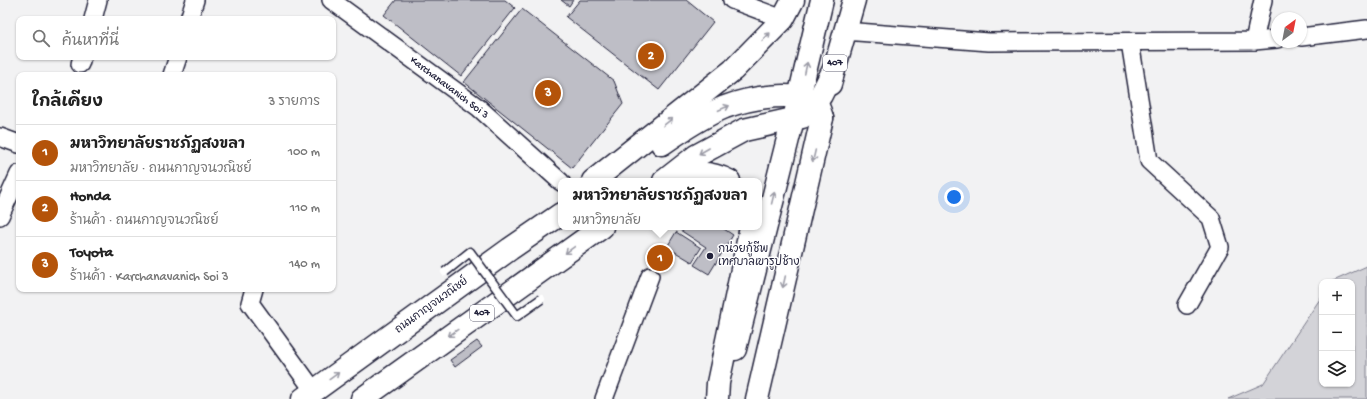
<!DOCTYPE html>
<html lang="th">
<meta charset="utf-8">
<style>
:root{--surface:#fff;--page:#f6f6f6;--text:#222;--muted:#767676;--line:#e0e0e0;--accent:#b45309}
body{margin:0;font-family:"Gochi Hand","Playpen Sans Thai",sans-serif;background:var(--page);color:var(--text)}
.controls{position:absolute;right:12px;bottom:12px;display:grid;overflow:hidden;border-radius:8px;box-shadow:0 1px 3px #0004}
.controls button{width:36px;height:36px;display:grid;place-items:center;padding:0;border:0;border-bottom:1px solid var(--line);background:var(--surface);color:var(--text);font:20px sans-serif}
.compass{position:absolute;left:1271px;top:12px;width:36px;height:36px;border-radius:50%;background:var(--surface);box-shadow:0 1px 3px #0004;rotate:32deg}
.you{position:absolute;left:954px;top:197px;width:14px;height:14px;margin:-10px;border:3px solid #fff;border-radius:50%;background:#1a73e8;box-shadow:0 0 0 6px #1a73e833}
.badge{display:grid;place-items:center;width:26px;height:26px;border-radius:50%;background:var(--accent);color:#fff;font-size:13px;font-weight:700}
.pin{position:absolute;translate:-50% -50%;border:2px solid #fff;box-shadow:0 1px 4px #0006}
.popup{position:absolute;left:558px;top:178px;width:204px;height:52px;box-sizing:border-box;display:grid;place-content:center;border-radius:8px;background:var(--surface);filter:drop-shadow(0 1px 3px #0005);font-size:13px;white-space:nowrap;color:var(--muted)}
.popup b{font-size:15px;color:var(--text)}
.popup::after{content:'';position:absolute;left:50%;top:100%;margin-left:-8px;border:8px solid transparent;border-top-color:var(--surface)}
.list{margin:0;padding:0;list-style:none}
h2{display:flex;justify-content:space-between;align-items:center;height:52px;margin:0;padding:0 16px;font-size:17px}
h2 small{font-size:13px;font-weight:400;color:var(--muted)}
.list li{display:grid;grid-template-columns:26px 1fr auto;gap:12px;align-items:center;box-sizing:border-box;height:56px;padding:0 16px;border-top:1px solid var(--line)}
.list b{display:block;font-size:15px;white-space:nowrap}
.list p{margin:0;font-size:13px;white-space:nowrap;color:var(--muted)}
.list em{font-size:13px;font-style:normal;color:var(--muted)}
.icon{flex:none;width:22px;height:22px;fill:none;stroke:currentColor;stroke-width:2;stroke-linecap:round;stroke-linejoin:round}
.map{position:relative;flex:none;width:1367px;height:399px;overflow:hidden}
.search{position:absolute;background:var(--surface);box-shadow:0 1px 3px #0004;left:16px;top:16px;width:320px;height:44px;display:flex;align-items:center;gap:10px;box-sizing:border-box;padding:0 14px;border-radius:8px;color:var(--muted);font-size:15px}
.panel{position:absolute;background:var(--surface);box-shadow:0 1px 3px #0004;left:16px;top:72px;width:320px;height:220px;border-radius:8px}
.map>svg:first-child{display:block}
</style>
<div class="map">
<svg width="1367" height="399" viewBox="0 0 1367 399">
<rect width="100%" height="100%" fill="#f2f2f3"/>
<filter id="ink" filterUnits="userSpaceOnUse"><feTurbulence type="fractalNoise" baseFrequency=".025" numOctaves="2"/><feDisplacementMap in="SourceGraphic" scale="8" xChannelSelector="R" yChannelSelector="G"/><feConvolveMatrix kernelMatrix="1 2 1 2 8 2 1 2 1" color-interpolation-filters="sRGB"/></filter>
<g filter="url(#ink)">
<path fill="#d3d3d8" stroke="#7a7a8a" d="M1367,266V399H1228L1263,384L1322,296V384H1352V282H1331Z"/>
<g fill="#bebec6" stroke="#22223b">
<path d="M396,0H505L515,8L461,76L384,15Z"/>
<path d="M561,0H573L569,6Z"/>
<path d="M580,0H686L713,22L659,90L566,17Z"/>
<path d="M522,9L614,81L623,104L572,168L464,82Z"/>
<path d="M682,227H721L733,235L709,274L694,265L706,247L680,230Z"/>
<path d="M676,232L701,248L692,262L667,247Z"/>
<path d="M477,341L482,347L455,367L450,360Z"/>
</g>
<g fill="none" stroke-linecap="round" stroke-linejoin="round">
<defs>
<g id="minor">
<path d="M331,0L479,108L561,182"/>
<path d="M732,0L783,19"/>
<path d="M93,19L98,0"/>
<path d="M189,19L195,0"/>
<path d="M844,31L989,42L1254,41L1277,39"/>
<path d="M1301,37L1367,29"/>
<path d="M1254,41L1263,0"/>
<path d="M1130,42L1149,161L1211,218L1220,247L1187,305"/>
<path d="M80,64L82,57"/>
<path d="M172,75L178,57"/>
<path d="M0,137L19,144"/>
<path d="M0,216L19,174"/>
<path d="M254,289L250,303L314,391"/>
<path d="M604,399L650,276"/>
</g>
<g id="secondary">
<path d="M735,349L793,119"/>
<path d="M757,399L820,127L822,118"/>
</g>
<g id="primary">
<path d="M830,84L854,0"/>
<path d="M796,110L822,0"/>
<path d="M662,144C682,130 703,116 725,107C746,99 804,86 819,109C820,111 821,115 822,118"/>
<path d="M593,181L733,70L783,19L793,0"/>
<path d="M664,181L696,156L744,130L802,117L813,107L821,95L834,69"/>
<path d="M674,181C693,171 710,171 729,181"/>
<path d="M303,399L510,249L561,214"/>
<path d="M362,399L602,227"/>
<path d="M717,399L718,383L751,227"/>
</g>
</defs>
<use href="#minor" stroke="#22223b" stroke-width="20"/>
<use href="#secondary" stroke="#22223b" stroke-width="25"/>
<use href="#primary" stroke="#22223b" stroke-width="25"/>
<use href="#minor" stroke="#fff" stroke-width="17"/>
<use href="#secondary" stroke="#fff" stroke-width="22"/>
<use href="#primary" stroke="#fff" stroke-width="22"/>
<defs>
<path id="service-bridge" d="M445,272L470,252L517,316L541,299"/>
</defs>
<use href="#service-bridge" stroke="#22223b" stroke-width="11" stroke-linecap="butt"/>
<use href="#service-bridge" stroke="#fff" stroke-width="8"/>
</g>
<defs><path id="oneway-shaft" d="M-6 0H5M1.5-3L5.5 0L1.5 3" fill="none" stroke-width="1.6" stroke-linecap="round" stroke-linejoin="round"/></defs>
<g stroke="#9c9ca7">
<use href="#oneway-shaft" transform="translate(766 37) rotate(-46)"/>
<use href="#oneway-shaft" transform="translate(806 68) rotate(-78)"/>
<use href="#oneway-shaft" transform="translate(724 108) rotate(-23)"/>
<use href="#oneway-shaft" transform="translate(668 122) rotate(-38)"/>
<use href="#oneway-shaft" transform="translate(704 151) rotate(150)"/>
<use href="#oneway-shaft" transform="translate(814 156) rotate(103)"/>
<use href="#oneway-shaft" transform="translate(773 198) rotate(-76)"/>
<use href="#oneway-shaft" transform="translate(570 250) rotate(144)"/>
<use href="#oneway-shaft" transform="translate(784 282) rotate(103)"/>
<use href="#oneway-shaft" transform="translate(453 333) rotate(144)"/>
<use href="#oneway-shaft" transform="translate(334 376) rotate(-36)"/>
</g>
</g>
<circle fill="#22223b" stroke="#fff" stroke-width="1.5" cx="710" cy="256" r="4"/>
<g text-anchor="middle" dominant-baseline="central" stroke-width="3" stroke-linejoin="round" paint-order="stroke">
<g fill="#fff" stroke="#646476" stroke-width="1">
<rect x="823" y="55" width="24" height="16" rx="3"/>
<rect x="470" y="305" width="24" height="16" rx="3"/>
</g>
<g font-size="10" font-weight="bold" fill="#22223b">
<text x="835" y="63">407</text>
<text x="482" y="313">407</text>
</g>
<g font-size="11" fill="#22223b" stroke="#fff">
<text transform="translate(449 88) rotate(37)">Karchanavanich Soi 3</text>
<text transform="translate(432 306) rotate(-36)">ถนนกาญจนวณิชย์</text>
</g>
<g font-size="11" fill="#22223b" stroke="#fff" text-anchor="start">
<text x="718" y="250">กน่วยกู้ชีพ<tspan x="718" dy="13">เทศบาลเขารูปช้าง</tspan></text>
</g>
</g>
</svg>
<div class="controls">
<button>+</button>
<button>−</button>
<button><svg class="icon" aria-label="layers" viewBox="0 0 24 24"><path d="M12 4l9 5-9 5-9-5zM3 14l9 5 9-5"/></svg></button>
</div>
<svg class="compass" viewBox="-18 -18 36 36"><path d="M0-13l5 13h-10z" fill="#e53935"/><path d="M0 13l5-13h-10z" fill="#767676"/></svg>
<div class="you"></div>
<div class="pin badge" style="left:660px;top:258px">1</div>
<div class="popup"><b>มหาวิทยาลัยราชภัฏสงขลา</b>มหาวิทยาลัย</div>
<div class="pin badge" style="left:651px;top:56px">2</div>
<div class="pin badge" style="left:548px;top:93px">3</div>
<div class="search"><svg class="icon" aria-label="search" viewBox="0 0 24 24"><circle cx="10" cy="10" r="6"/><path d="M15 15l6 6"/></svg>ค้นหาที่นี่</div>
<section class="panel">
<h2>ใกล้เคียง<small>3 รายการ</small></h2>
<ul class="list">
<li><span class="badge">1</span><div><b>มหาวิทยาลัยราชภัฏสงขลา</b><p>มหาวิทยาลัย · ถนนกาญจนวณิชย์</p></div><em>100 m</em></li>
<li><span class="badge">2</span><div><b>Honda</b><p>ร้านค้า · ถนนกาญจนวณิชย์</p></div><em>110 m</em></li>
<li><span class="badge">3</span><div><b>Toyota</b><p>ร้านค้า · Karchanavanich Soi 3</p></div><em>140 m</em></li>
</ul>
</section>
</div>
